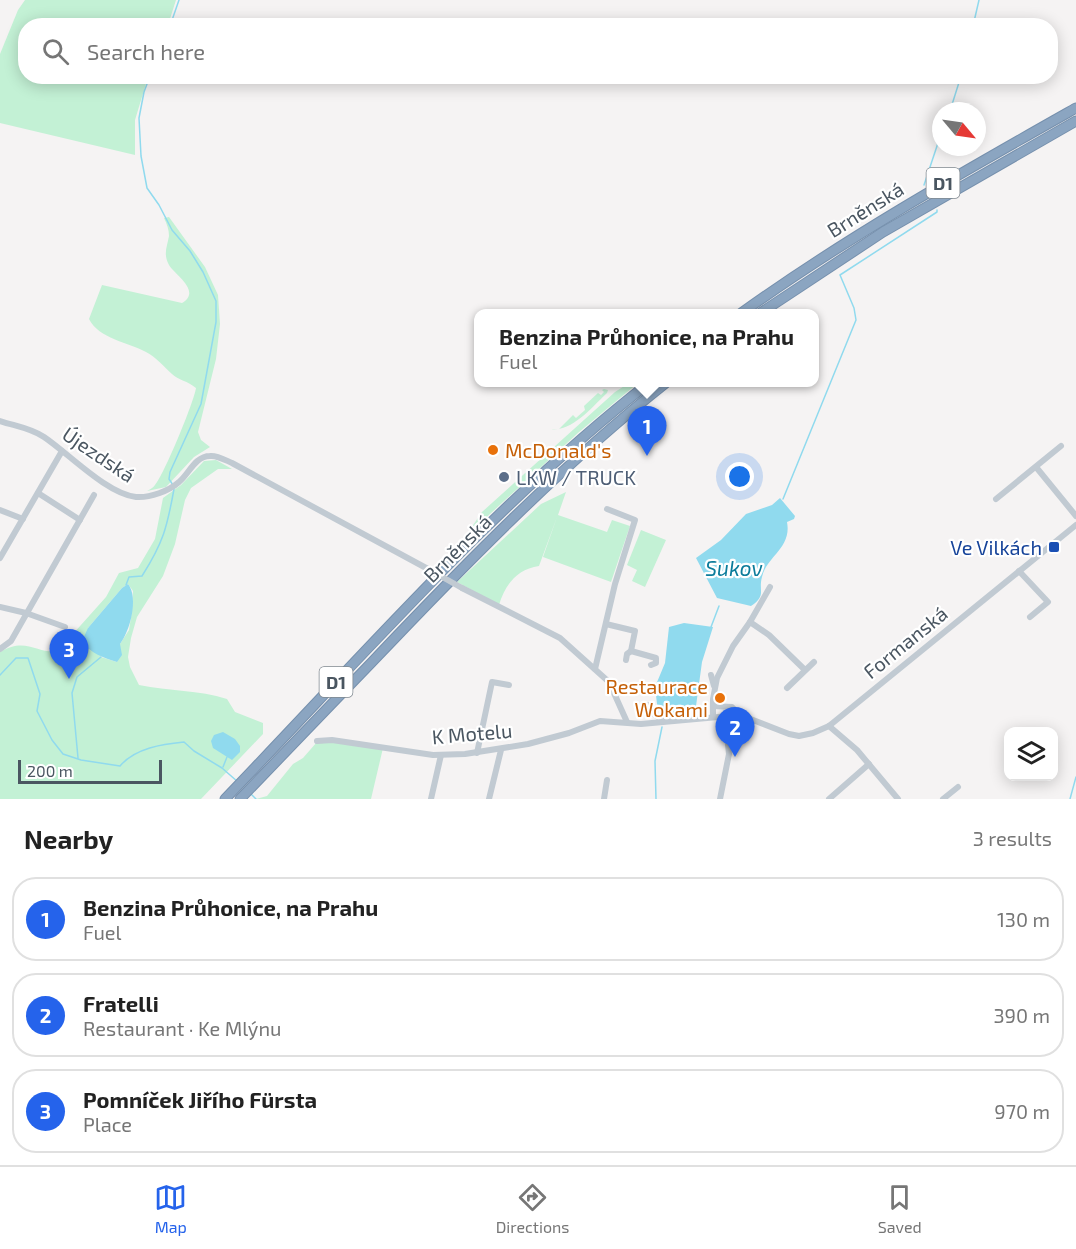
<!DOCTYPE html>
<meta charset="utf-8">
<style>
:root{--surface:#fff;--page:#f2f2f2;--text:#222;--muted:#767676;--line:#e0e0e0;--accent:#2563eb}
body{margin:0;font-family:"Exo 2",sans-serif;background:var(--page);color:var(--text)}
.controls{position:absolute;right:18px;bottom:18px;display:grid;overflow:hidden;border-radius:12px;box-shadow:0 3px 15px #0003}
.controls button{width:54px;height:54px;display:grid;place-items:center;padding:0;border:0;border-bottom:2px solid var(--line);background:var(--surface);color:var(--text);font:30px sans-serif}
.compass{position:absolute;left:932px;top:102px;width:54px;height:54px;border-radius:50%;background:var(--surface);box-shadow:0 3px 15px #0003;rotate:119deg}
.scale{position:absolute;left:18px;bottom:15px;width:144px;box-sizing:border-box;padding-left:6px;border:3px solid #4a5661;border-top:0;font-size:16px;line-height:21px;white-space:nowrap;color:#4a5661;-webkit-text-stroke:4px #fff;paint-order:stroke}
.you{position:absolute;left:740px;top:477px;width:21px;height:21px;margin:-15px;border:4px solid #fff;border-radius:50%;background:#1a73e8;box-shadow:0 0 0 9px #1a73e833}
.badge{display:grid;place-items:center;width:39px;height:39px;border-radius:50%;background:var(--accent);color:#fff;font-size:20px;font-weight:700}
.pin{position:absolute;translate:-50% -50px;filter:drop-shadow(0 2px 3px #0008)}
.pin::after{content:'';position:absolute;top:32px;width:21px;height:18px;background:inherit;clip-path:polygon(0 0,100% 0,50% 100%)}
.popup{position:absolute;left:474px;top:309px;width:345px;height:78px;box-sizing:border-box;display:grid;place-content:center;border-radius:12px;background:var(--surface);filter:drop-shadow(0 2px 4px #0005);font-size:20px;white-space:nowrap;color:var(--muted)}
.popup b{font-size:22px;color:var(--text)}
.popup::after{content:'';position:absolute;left:50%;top:100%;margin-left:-12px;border:12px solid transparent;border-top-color:var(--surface)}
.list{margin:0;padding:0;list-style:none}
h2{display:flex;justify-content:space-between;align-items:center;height:78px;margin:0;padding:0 24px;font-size:26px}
h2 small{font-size:20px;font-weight:400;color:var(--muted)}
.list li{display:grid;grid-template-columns:39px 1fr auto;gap:18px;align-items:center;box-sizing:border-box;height:84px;margin:0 12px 12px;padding:0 12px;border:2px solid var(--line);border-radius:24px}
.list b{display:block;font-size:22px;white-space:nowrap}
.list p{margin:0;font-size:20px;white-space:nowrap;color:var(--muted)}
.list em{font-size:20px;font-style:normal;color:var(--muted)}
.icon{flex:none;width:33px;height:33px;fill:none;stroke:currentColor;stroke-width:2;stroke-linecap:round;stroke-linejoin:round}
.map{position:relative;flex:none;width:1076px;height:799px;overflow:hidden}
.search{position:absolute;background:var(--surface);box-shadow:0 3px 15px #0003;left:18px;right:18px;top:18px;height:66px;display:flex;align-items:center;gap:15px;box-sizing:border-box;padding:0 21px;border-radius:24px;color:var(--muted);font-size:22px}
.sheet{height:366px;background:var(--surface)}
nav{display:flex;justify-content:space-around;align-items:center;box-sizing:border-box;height:84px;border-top:2px solid var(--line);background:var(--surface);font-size:16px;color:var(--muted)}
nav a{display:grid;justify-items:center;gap:3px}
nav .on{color:var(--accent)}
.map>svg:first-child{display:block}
</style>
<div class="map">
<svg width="1076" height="799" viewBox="0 0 1076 799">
<rect width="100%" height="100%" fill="#f5f3f3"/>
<g fill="#c3f1d5" fill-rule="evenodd">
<path d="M25,0H176L168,25L26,26V76L148,77L135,120V155L0,123V54L18,10Z"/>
<path d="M169,217L205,267L218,295L220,324L216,359L198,432L201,440L210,447L194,457L166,487L147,491C150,489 153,488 155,485C164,475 194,402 196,388C188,381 178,380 172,374C163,366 157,358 146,352C128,342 99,339 89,319L102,285L182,303C202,291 175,275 169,265C163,254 167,247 169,236C169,230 167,224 164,218Z"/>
<path d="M629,383H638L579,432L465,537L482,512L615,392Z"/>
<path d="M604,389L608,390L607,393C590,409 574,430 550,430L559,429L573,415L576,418L585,410L584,406L598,393L601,395L604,392L602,390Z"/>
<path d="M216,460L232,469H218L191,488L185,500L175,544L163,576L137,617L131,638L128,657L130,667L139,685C169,691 199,690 227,699L235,712L263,723V734L201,799H0V652C27,636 37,655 60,651L64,644L106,597L119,573L138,568L155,539L163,498L181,485L204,461ZM128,584L133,591L132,611L129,630L120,644L117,662L101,657L88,628L122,588Z"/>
<path d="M566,492L558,515L607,532L612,520L630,526L611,582L543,557L557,517L539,566C517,569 505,585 499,605L457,582L541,504Z"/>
<path d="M641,530L666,540L645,587L632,581L637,570L627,565Z"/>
<path d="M317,742H338L383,748L371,799H256L267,796L293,764L303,758Z"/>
</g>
<g fill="#90daee">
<path d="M780,498L795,516L794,519L787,522C792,548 767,556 762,577C758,591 767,595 751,606L717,598L696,558L721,540L746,514L772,505Z"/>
<path d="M128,584C139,598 130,631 120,644L122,655L117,662C102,657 91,654 82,641L88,628L122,588Z"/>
<path d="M684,623L713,627L702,662L696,706C686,716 665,717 657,704L655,687L665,663L669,627Z"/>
<path d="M223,732L235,739L240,746V752L232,760L213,748L211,741L214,735Z"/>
</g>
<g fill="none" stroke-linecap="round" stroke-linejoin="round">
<g stroke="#90daee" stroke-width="1.5">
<path d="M170,26L179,0"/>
<path d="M973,26L979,0"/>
<path d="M150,76L144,92L139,118L141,156L147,188L159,205L172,230L190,251L203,272L216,301V322L201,404L170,472L169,479L173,485"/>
<path d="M950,111L961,76"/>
<path d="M924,185L941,134"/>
<path d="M783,499L856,320L854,308L840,275L937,212V210"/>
<path d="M126,585L129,577L142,576C163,543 167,528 174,489"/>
<path d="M711,627L719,606"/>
<path d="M0,675L16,658H28L40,694L37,711L52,740L63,754L81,760L120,766C135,748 163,744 184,742L194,751L222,768L238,782"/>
<path d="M78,758L72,693L77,677L101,657"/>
<path d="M223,767L227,757"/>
<path d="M250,793L256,799"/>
<path d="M656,799L655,761L662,727"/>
<path d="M1070,799L1076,777"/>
</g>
<defs>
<g id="highway">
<path d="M740,314C847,237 961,173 1076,108"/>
<path d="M759,314L883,232L1076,121"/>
<path d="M225,799C362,657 493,505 650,382"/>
<path d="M240,799C284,753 329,707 373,661C466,563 561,466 667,382"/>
</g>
</defs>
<use href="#highway" stroke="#7690ad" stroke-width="11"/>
<g stroke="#c1cad2" stroke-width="6">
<path d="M0,421C15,426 31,428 44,437C68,453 107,494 136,497C150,498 169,491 179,482C189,474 195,456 210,456C217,455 225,460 232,463L428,569"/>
<path d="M1036,467L1076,516"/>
<path d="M38,493L80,520"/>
<path d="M996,499L1061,446"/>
<path d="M0,510L23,519"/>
<path d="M0,558L62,451"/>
<path d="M1019,571L1048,602L1030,617"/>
<path d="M462,588L560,638L609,682L627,722"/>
<path d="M0,607L26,613L65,627"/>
<path d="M750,622L769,635L805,670"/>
<path d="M606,624L635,631L631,651L627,654L626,660"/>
<path d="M0,649L11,641L94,495"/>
<path d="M631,651L656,658V663L651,665"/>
<path d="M595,669L615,584L635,520L607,509"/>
<path d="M711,675L714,686"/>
<path d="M787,688L814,662"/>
<path d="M648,705V710L664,721"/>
<path d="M713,706L732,707L740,715"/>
<path d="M713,717V699L717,678L733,646L750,622L770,587"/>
<path d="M829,726L857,750L898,799"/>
<path d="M317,741L332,740L433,755L465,754L528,744L569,733L600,721L641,724L740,715L789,734L799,736L813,733L829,726L1076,525"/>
<path d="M477,753L492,682L509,685"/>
<path d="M431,799L441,755"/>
<path d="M489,799L501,750"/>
<path d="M604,799L607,780"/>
<path d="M720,799L729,754L728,745L740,715"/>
<path d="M829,799L869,764"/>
<path d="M943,799L958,787"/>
</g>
<use href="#highway" stroke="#8ba5c1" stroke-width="9"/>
<path stroke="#c1cad2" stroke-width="6" d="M428,569L462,588"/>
</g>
<g fill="#e8710a" stroke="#fff" stroke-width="2">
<circle cx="493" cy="450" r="6"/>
<circle cx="720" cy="698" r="6"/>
</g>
<circle fill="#5c6f8a" stroke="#fff" stroke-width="2" cx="504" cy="477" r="6"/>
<rect fill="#1a4fb4" stroke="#fff" stroke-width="2" x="1048" y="541" width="12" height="12" rx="3"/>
<g text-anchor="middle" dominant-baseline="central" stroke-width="4.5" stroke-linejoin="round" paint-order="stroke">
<g fill="#fff" stroke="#808990" stroke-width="1.5">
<rect x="926.5" y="168" width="33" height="30" rx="4.5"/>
<rect x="319.5" y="667" width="33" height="30" rx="4.5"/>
</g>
<g font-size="18" font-weight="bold" fill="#4a5661">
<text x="943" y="183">D1</text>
<text x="336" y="682">D1</text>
</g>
<g font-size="20" fill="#4a5661" stroke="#fff">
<text transform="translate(865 209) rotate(-32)">Brněnská</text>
<text transform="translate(99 454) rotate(34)">Újezdská</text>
<text transform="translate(457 548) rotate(-45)">Brněnská</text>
<text transform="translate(905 642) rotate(-39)">Formanská</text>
<text transform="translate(472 733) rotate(-5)">K Motelu</text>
</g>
<g font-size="20" fill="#c56008" stroke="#fff" text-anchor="start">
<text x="505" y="450">McDonald's</text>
<text x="708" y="686" text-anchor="end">Restaurace<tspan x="708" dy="23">Wokami</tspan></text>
</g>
<g font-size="20" fill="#4e5e75" stroke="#fff" text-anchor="start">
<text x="516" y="477">LKW / TRUCK</text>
</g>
<g font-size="20" fill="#164399" stroke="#fff" text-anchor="end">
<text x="1042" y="547">Ve Vilkách</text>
</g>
<g font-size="21" font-style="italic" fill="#0c7c9b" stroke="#fff">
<text x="734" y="567">Sukov</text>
</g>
</g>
</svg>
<div class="controls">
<button><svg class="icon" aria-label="layers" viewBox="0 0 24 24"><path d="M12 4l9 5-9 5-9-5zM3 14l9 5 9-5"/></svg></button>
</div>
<svg class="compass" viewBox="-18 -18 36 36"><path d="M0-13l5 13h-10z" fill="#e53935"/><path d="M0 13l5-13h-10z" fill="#767676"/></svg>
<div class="scale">200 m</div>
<div class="you"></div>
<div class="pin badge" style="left:647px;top:456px">1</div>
<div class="popup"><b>Benzina Průhonice, na Prahu</b>Fuel</div>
<div class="pin badge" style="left:735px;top:757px">2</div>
<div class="pin badge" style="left:69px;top:679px">3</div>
<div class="search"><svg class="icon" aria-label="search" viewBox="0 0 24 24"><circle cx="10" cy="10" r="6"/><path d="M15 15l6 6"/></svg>Search here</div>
</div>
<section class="sheet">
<h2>Nearby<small>3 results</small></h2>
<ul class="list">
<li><span class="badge">1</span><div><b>Benzina Průhonice, na Prahu</b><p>Fuel</p></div><em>130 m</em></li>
<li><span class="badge">2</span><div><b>Fratelli</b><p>Restaurant · Ke Mlýnu</p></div><em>390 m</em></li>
<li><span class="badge">3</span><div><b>Pomníček Jiřího Fürsta</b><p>Place</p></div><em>970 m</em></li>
</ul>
</section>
<nav>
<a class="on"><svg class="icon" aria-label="map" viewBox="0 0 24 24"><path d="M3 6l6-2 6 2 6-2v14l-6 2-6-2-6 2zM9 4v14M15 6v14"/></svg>Map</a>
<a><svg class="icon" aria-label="directions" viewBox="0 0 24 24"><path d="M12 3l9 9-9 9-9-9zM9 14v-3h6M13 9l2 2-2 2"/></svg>Directions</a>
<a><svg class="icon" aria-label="saved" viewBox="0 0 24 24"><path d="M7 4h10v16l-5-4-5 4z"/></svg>Saved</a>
</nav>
